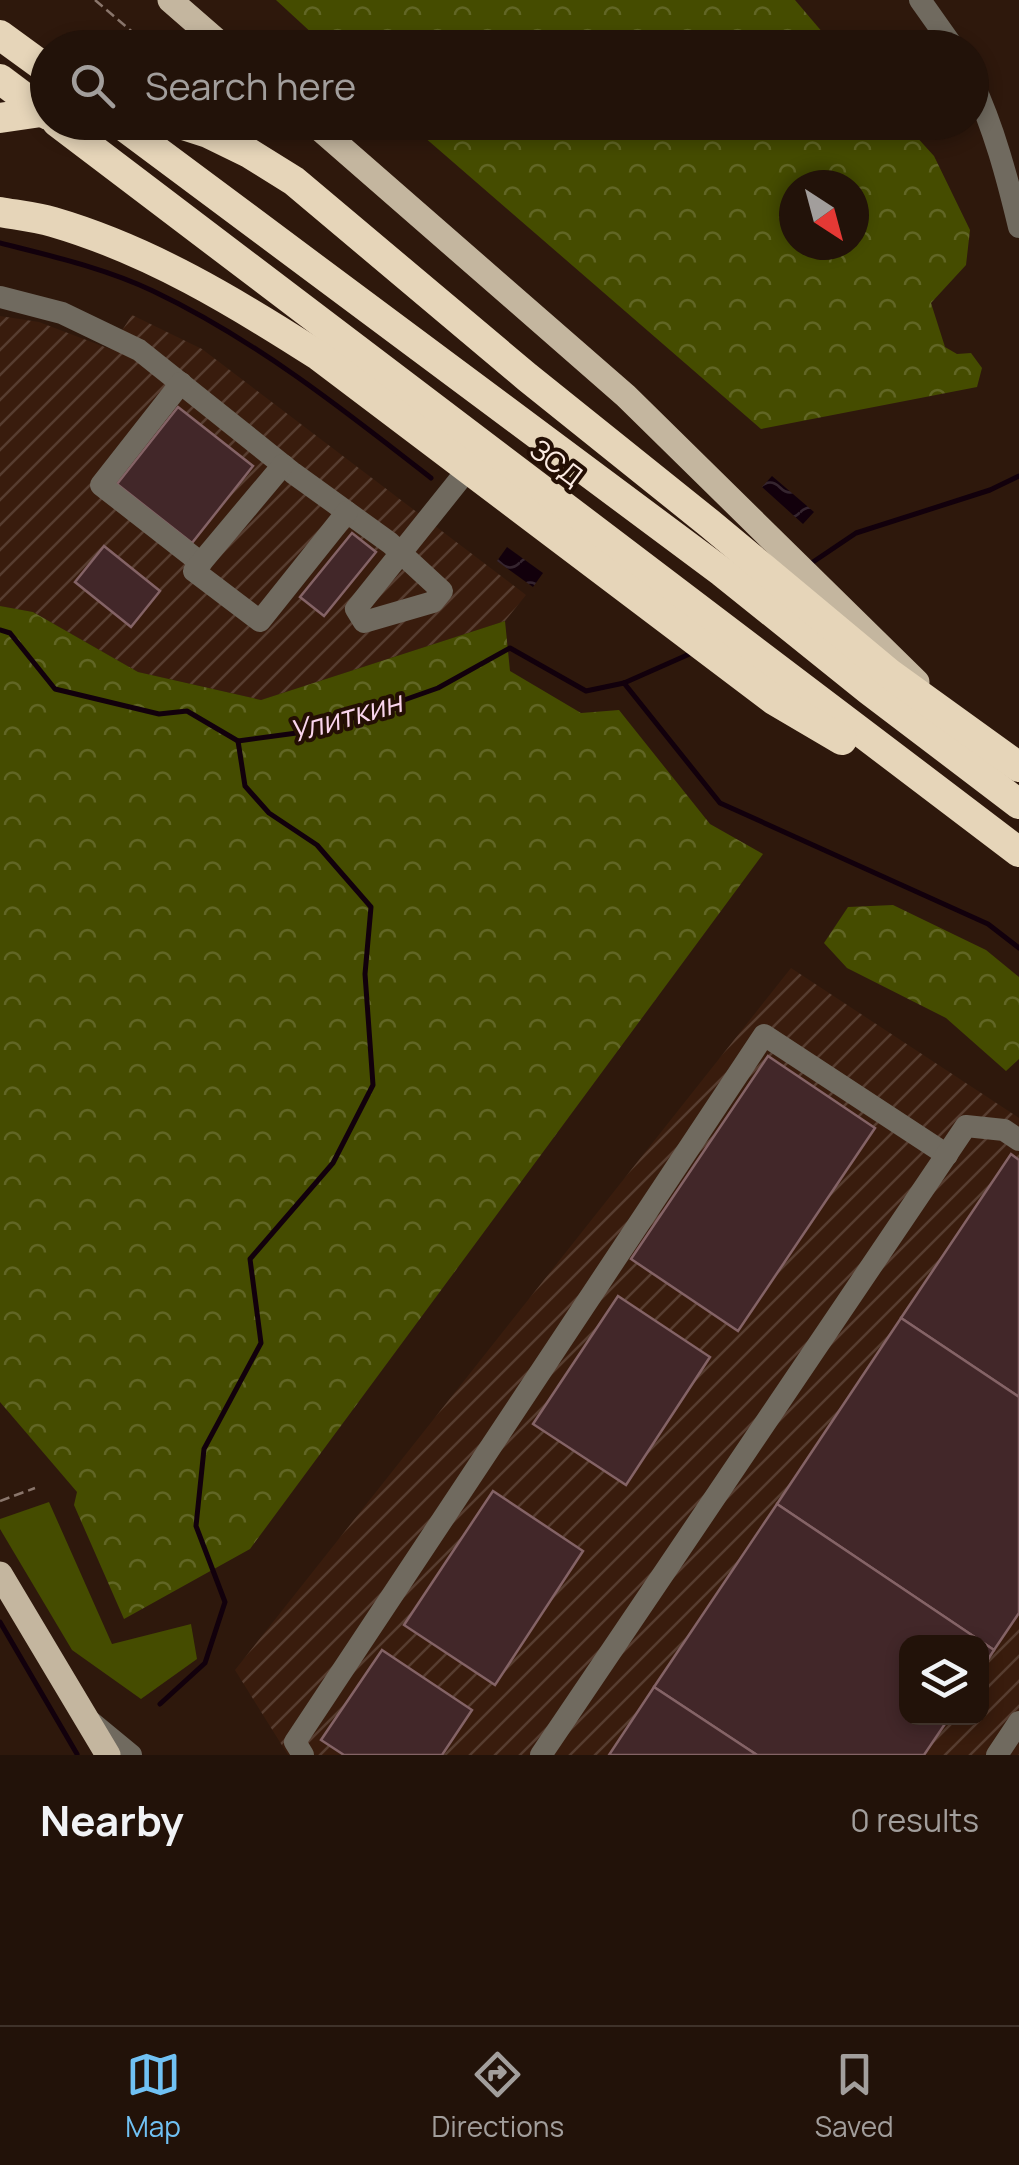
<!DOCTYPE html>
<meta charset="utf-8">
<style>
:root{--surface:#221209;--page:#2e2017;--text:#f1f3f6;--muted:#a29e9c;--line:#3f322a;--accent:#70c1f4}
body{margin:0;font-family:Manrope,sans-serif;background:var(--page);color:var(--text)}
.controls{position:absolute;right:30px;bottom:30px;display:grid;overflow:hidden;border-radius:20px;box-shadow:0 5px 15px #0003}
.controls button{width:90px;height:90px;display:grid;place-items:center;padding:0;border:0;border-bottom:2px solid var(--line);background:var(--surface);color:var(--text);font:50px sans-serif}
.compass{position:absolute;left:779px;top:170px;width:90px;height:90px;border-radius:50%;background:var(--surface);box-shadow:0 5px 15px #0003;rotate:144deg}
.list{margin:0;padding:0;list-style:none}
h2{display:flex;justify-content:space-between;align-items:center;height:130px;margin:0;padding:0 40px;font-size:42px}
h2 small{font-size:32px;font-weight:400;color:var(--muted)}
.icon{flex:none;width:55px;height:55px;fill:none;stroke:currentColor;stroke-width:2;stroke-linecap:round;stroke-linejoin:round}
.map{position:relative;flex:none;width:1019px;height:1755px;overflow:hidden}
.search{position:absolute;background:var(--surface);box-shadow:0 5px 15px #0003;left:30px;right:30px;top:30px;height:110px;display:flex;align-items:center;gap:25px;box-sizing:border-box;padding:0 35px;border-radius:55px;color:var(--muted);font-size:38px}
.sheet{height:270px;background:var(--surface)}
nav{display:flex;justify-content:space-around;align-items:center;box-sizing:border-box;height:140px;border-top:2px solid var(--line);background:var(--surface);font-size:28px;color:var(--muted)}
nav a{display:grid;justify-items:center;gap:5px}
nav .on{color:var(--accent)}
.map>svg:first-child{display:block}
</style>
<div class="map">
<svg width="1019" height="1755" viewBox="0 0 1019 1755">
<defs>
<pattern id="industrial-furrows" width="10" height="10" patternUnits="userSpaceOnUse" patternTransform="scale(2.5)"><rect width="10" height="10" fill="#391c0d"/><path d="M-1 1l2-2M0 10L10 0M9 11l2-2" fill="none" stroke="#573d30"/></pattern>
<pattern id="forest-crowns" width="20" height="18" patternUnits="userSpaceOnUse" patternTransform="scale(2.5)"><rect width="20" height="18" fill="#454c00"/><path d="M2 6a3 3 0 1 1 6 0M12 15a3 3 0 1 1 6 0" fill="none" stroke="#616625"/></pattern>
<pattern id="water-waves" width="16" height="10" patternUnits="userSpaceOnUse" patternTransform="scale(2.5)"><rect width="16" height="10" fill="#12000c"/><path d="M0 5q4-4 8 0t8 0" fill="none" stroke="#35252f"/></pattern>
</defs>
<rect width="100%" height="100%" fill="#2e180c"/>
<g fill="url(#industrial-furrows)" fill-rule="evenodd">
<path d="M132,315L202,349L526,595L505,621L261,700L138,672L33,612L0,606V316L39,322L110,349Z"/>
<path d="M791,968L1019,1118V1755H288L235,1670ZM906,1642H982V1718H906Z"/>
</g>
<path fill="#454c00" d="M49,1502L112,1644L191,1624L197,1659L141,1699L72,1650L0,1529V1519Z"/>
<g fill="url(#forest-crowns)" fill-rule="evenodd">
<path d="M276,0H795L835,47H327Z"/>
<path d="M408,123H904L934,156L970,230L966,265L931,303L945,347L957,354L971,353L982,368L977,387L761,429ZM854,185V245H794V185Z"/>
<path d="M0,606L33,612L138,672L261,700L505,621L510,671L581,713L619,710L710,824L763,854L250,1549L124,1619L74,1505L77,1492L0,1402Z"/>
<path d="M893,905L986,950L1019,977V1059L1006,1071L946,1018L847,968L824,943L848,907Z"/>
</g>
<g fill="url(#water-waves)">
<path d="M772,476L814,512L803,524L762,487Z"/>
<path d="M507,547L543,573L533,587L497,561Z"/>
</g>
<g fill="none" stroke-linecap="round" stroke-linejoin="round">
<g stroke="#12000c" stroke-width="5">
<path d="M0,243C51,256 105,268 153,291C254,339 343,409 431,478"/>
<path d="M810,564L856,533L990,490L1019,476"/>
<path d="M0,630L10,633L55,689L159,714L187,711L238,741L319,730L438,688L510,648L586,691L624,683L694,652"/>
<path d="M624,683L720,803L988,924L1019,948"/>
<path d="M0,1622L77,1754"/>
<path d="M160,1704L205,1663L225,1602L196,1526L204,1449L261,1343L250,1259L333,1163L373,1085L365,974L371,907L317,845L269,813L245,786L238,741"/>
</g>
</g>
<g fill="#422729" stroke="#846366" stroke-width="2.5">
<path d="M178,407L253,466L192,543L117,484Z"/>
<path d="M352,533L376,552L324,616L300,597Z"/>
<path d="M104,546L160,591L131,627L75,582Z"/>
<path d="M768,1056L875,1128L738,1331L631,1259Z"/>
<path d="M1011,1154L1019,1160V1397L901,1318Z"/>
<path d="M618,1296L710,1357L626,1485L533,1424Z"/>
<path d="M901,1318L1019,1397V1613L994,1650L777,1504Z"/>
<path d="M493,1491L583,1551L495,1685L404,1625Z"/>
<path d="M777,1504L994,1650L982,1669V1642H906V1718H949L924,1755H757L654,1687Z"/>
<path d="M382,1650L472,1710L442,1755H344L321,1740Z"/>
<path d="M654,1687L757,1755H609Z"/>
</g>
<g fill="none" stroke-linecap="round" stroke-linejoin="round">
<g stroke="#8a766c" stroke-width="2.5" stroke-dasharray="10 5" stroke-linecap="butt">
<path d="M95,0L151,48"/>
<path d="M0,1501L35,1488"/>
</g>
<g stroke="#706a5f" stroke-width="22">
<path d="M920,0L954,48"/>
<path d="M972,81C994,128 1007,177 1019,227"/>
<path d="M0,297L62,313L139,350L293,473L390,543L442,591L433,602L364,622L356,609L468,469"/>
<path d="M181,383L101,485L201,563"/>
<path d="M283,465L194,571L260,621L347,512"/>
<path d="M91,1722L131,1755"/>
<path d="M303,1755L295,1742L764,1035L947,1155"/>
<path d="M541,1755L966,1126L1004,1130L1019,1140"/>
<path d="M997,1755L1019,1722"/>
</g>
<g stroke="#c4b69f" stroke-width="25">
<path d="M170,0L225,48"/>
<path d="M312,122L626,396L917,682"/>
<path d="M0,1574L108,1755"/>
</g>
<g stroke="#e6d5b9" stroke-width="30">
<path d="M0,35L48,70"/>
<path d="M0,79L48,115"/>
<path d="M57,122L1019,852"/>
<path d="M118,122L722,572L869,690L1019,804"/>
<path d="M174,122L208,133L249,153L294,181L527,377L709,523L890,674L1019,767"/>
<path d="M0,212C17,215 36,217 53,222C149,250 235,302 319,356L774,700L842,740"/>
</g>
<path stroke="#e6d5b9" stroke-width="30" d="M0,118L48,111"/>
</g>
<g text-anchor="middle" dominant-baseline="central" stroke-width="8" stroke-linejoin="round" paint-order="stroke">
<g font-size="28" fill="#fcebe3" stroke="#240f04">
<text transform="translate(557 462) rotate(37)">ЗСД</text>
</g>
<g font-size="30" font-style="italic" fill="#fad5ed" stroke="#240f04">
<text transform="translate(345 716) rotate(-16)">Улиткин</text>
</g>
</g>
</svg>
<div class="controls">
<button><svg class="icon" aria-label="layers" viewBox="0 0 24 24"><path d="M12 4l9 5-9 5-9-5zM3 14l9 5 9-5"/></svg></button>
</div>
<svg class="compass" viewBox="-18 -18 36 36"><path d="M0-13l5 13h-10z" fill="#e53935"/><path d="M0 13l5-13h-10z" fill="#a29e9c"/></svg>
<div class="search"><svg class="icon" aria-label="search" viewBox="0 0 24 24"><circle cx="10" cy="10" r="6"/><path d="M15 15l6 6"/></svg>Search here</div>
</div>
<section class="sheet">
<h2>Nearby<small>0 results</small></h2>
<ul class="list">
</ul>
</section>
<nav>
<a class="on"><svg class="icon" aria-label="map" viewBox="0 0 24 24"><path d="M3 6l6-2 6 2 6-2v14l-6 2-6-2-6 2zM9 4v14M15 6v14"/></svg>Map</a>
<a><svg class="icon" aria-label="directions" viewBox="0 0 24 24"><path d="M12 3l9 9-9 9-9-9zM9 14v-3h6M13 9l2 2-2 2"/></svg>Directions</a>
<a><svg class="icon" aria-label="saved" viewBox="0 0 24 24"><path d="M7 4h10v16l-5-4-5 4z"/></svg>Saved</a>
</nav>
